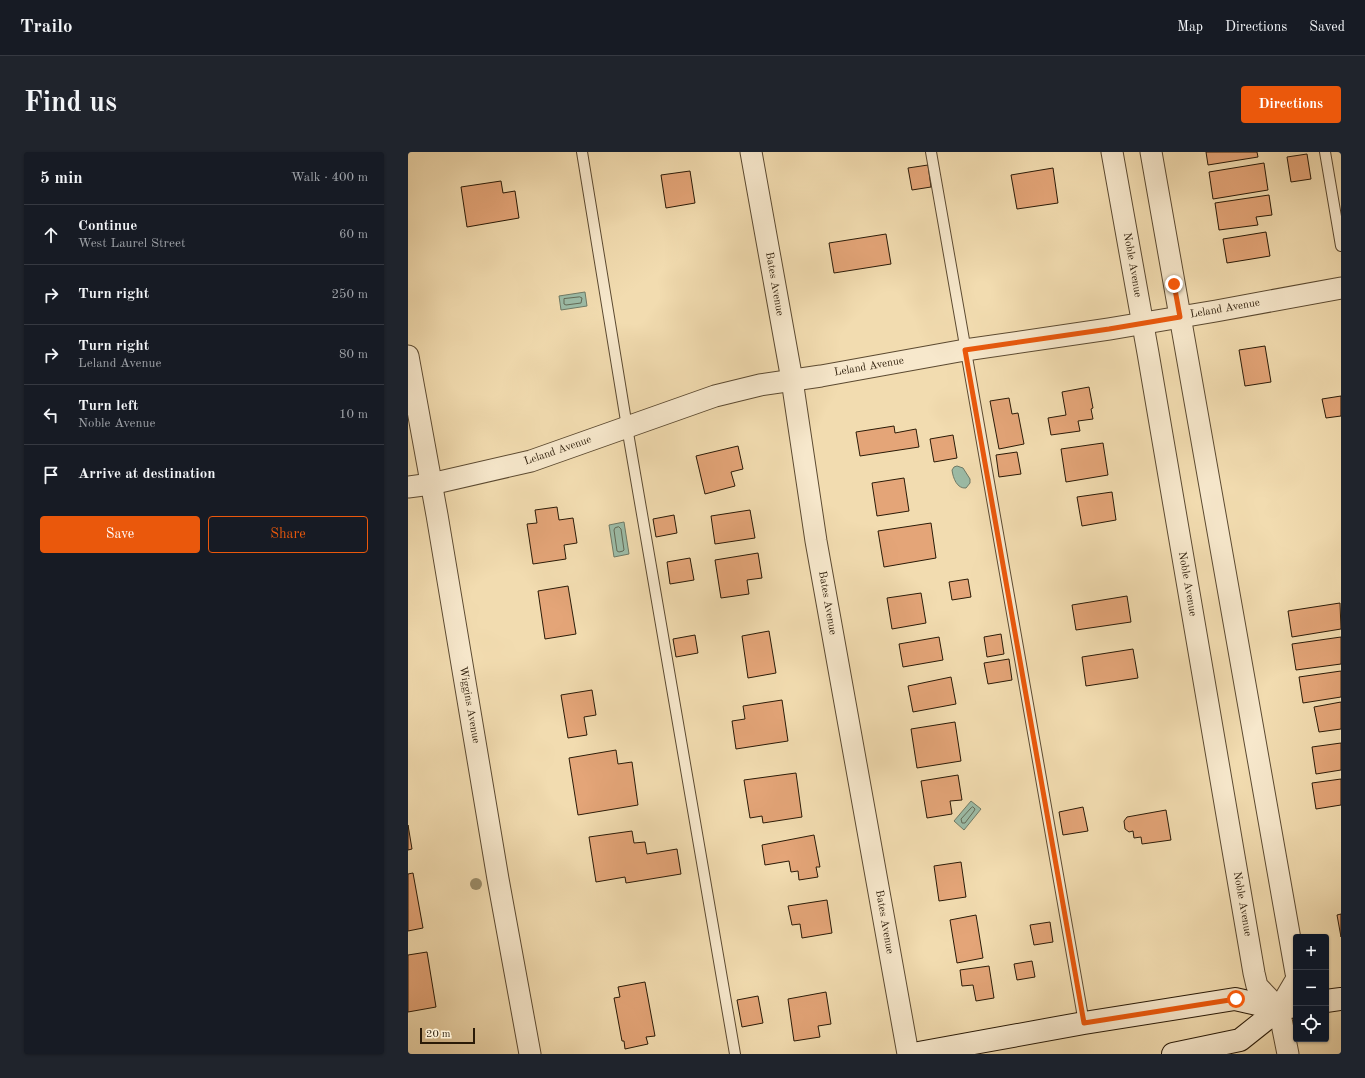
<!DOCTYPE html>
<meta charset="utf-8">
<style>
:root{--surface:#171b24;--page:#20242c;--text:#f1f3f6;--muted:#9ea1a6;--line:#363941;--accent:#ea580c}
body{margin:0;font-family:"Old Standard TT",serif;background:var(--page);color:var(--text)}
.controls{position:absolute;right:12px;bottom:12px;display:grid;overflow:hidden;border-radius:4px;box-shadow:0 1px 3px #0004}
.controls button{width:36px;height:36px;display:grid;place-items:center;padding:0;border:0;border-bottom:1px solid var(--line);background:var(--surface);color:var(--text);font:20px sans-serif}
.scale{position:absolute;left:12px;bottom:10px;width:55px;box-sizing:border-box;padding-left:4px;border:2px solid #2a1a07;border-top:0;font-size:11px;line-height:14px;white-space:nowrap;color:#2a1a07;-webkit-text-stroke:3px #f7e8cc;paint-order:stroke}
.stop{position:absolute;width:12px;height:12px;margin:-9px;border:3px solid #ea580c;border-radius:50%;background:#fff}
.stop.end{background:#ea580c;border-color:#fff;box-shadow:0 1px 4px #0008}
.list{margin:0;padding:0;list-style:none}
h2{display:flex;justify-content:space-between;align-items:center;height:52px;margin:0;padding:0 16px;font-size:17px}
h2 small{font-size:13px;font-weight:400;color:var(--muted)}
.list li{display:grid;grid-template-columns:26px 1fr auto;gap:12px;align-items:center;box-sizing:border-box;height:60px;padding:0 16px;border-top:1px solid var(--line)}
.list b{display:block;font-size:15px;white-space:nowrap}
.list p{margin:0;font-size:13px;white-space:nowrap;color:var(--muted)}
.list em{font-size:13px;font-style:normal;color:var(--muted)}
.actions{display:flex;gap:8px;padding:12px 16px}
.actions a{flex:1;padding:9px 0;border:1px solid var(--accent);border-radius:4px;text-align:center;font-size:14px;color:var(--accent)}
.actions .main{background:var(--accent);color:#fff}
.icon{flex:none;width:22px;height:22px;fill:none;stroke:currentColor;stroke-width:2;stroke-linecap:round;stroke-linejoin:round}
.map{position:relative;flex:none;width:933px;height:902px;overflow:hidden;border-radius:4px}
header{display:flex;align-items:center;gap:24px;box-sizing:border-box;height:56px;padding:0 20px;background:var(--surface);border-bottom:1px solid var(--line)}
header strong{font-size:19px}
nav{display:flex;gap:22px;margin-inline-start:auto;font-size:14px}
.intro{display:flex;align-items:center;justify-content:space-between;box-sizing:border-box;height:96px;padding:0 24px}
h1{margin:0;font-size:28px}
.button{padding:10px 18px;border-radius:4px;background:var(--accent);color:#fff;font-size:14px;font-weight:700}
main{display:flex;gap:24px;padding:0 24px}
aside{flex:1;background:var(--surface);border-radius:4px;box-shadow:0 1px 3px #0004}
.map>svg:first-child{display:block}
</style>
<header>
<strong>Trailo</strong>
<nav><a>Map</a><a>Directions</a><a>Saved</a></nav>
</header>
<div class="intro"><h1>Find us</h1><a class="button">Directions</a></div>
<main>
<aside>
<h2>5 min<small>Walk · 400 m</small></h2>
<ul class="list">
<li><svg class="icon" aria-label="ahead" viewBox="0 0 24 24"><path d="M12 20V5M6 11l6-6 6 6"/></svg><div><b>Continue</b><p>West Laurel Street</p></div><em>60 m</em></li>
<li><svg class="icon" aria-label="right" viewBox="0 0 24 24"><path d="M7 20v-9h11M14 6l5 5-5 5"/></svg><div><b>Turn right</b></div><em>250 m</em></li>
<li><svg class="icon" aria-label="right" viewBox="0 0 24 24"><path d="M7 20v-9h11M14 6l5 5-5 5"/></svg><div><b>Turn right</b><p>Leland Avenue</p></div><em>80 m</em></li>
<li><svg class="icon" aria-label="left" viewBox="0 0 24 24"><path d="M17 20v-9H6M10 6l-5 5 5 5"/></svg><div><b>Turn left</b><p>Noble Avenue</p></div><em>10 m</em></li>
<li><svg class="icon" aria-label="arrive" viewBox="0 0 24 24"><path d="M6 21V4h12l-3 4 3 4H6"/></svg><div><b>Arrive at destination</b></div></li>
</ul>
<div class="actions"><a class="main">Save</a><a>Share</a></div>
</aside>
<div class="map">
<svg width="933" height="902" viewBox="0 0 933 902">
<rect width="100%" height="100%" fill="#f2dcb0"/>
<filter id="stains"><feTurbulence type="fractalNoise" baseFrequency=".005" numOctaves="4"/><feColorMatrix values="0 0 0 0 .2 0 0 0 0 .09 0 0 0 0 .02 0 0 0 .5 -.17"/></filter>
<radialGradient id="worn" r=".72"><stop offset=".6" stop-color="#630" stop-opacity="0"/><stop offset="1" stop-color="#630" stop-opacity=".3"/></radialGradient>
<g fill="#9cbca7" stroke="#6e7b67">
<path d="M177,140L179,154L153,158L151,144Z"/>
<path d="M549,314L555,316L562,327V331L558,336C549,337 545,326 544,318L546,315Z"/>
<path d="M216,370L221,402L206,405L201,373Z"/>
<path d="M563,649L573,657L556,678L546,669Z"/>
</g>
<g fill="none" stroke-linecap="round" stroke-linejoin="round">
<g stroke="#636b57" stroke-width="1">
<path d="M172,145L174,146L173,151L158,153L156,152V147Z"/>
<path d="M211,375L213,377L216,398L215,399L211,400L209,399L206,378L207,376Z"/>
<path d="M565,655L567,657L566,659L557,671H554L553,667L563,656Z"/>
</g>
</g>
<g fill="#e4a578" stroke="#2a1a07">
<path d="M798,0H849L850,5L800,13Z"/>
<path d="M899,2L903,27L883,30L879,5Z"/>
<path d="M856,11L860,38L805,47L801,20Z"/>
<path d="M520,13L523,35L504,38L500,16Z"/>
<path d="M645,16L650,51L609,57L603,23Z"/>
<path d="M282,19L287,51L258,56L253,23Z"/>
<path d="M93,29L95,41L107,39L111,66L59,75L53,35Z"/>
<path d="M861,43L864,63L848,65L850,73L811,78L807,51Z"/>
<path d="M858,80L862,104L819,111L815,87Z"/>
<path d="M478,82L483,112L426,121L421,91Z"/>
<path d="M857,194L863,230L837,234L831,198Z"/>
<path d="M681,235L685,256L683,257L685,267L670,269L672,279L643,283L640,266L658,263L654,240Z"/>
<path d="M933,244V264L918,266L914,247Z"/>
<path d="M601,246L604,262L610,261L616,292L591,297L582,249Z"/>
<path d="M486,274L487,281L508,277L511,295L452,304L448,280Z"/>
<path d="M545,283L549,306L526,310L522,287Z"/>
<path d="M695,291L700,323L658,330L653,297Z"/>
<path d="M330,294L335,317L323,320L327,334L297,342L288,304Z"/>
<path d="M609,300L613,322L591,325L588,303Z"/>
<path d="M496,326L501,359L469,364L464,331Z"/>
<path d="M704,340L708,368L674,374L669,345Z"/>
<path d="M149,355L151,368L165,366L169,391L156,393L158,407L125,412L119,372L129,371L127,358Z"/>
<path d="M342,358L347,386L307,392L303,364Z"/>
<path d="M266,363L269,381L248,385L245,367Z"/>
<path d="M523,371L528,406L476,415L470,379Z"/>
<path d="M350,401L354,426L339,428L341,442L313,446L307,408Z"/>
<path d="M282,406L286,428L262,432L259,410Z"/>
<path d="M560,427L563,445L544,448L541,430Z"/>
<path d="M160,434L168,482L137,487L130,439Z"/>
<path d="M513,441L518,471L484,477L479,446Z"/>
<path d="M719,444L723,470L668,478L664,453Z"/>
<path d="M932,451L933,477L884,485L880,459Z"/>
<path d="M361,479L368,521L340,526L334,484Z"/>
<path d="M593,482L596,502L579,505L576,485Z"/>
<path d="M287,483L290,501L268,505L265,487Z"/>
<path d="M531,485L535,508L495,515L491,492Z"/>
<path d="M933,485V512L888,518L884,492Z"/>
<path d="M725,497L730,526L678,534L674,505Z"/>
<path d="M601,507L604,528L580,532L576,511Z"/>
<path d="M933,519V545L895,551L891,525Z"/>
<path d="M543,525L548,552L505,560L500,534Z"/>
<path d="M184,538L188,563L176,565L179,583L160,586L153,543Z"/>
<path d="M374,548L380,589L328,597L324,569L337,567L335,554Z"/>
<path d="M933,550V577L911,580L906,555Z"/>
<path d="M547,570L553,609L509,616L503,577Z"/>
<path d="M933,591V618L908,622L904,595Z"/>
<path d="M208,598L210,612L224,610L230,653L170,663L161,606Z"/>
<path d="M388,621L394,665L355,671L354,664L342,666L336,628Z"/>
<path d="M550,623L554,648L542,649L544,662L519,666L513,629Z"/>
<path d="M933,627V653L908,657L904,631Z"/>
<path d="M675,655L680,679L655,683L651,660Z"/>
<path d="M758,658L763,688L734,692L733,685L726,686L725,679L721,680L717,677L716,669L719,665Z"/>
<path d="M0,673L4,697L0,698Z"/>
<path d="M224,679L226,691L237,690L239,702L269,697L273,722L218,731L217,725L188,730L181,685Z"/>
<path d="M406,683L412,715H408L410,725L391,728L390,719L383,720L381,709L357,713L354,693Z"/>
<path d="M553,710L558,745L531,749L526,714Z"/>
<path d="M5,721L15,776L0,779V722Z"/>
<path d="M419,748L424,781L394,786L392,772L384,773L380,754Z"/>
<path d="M933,762V785L929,763Z"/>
<path d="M568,763L575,806L549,811L542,768Z"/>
<path d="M642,770L645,790L626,793L622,773Z"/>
<path d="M19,800L28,855L0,860V803Z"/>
<path d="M624,809L627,825L609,828L606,812Z"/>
<path d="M581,814L586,846L568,849L565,833L554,834L552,818Z"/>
<path d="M237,830L247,884L238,885L240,892L217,897L216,889H214L206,846L212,845L210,835Z"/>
<path d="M418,840L423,872L410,874L412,885L386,889L380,847Z"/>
<path d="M350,844L355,871L334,875L329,848Z"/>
</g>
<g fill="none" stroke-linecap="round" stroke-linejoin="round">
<defs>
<g id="lane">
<path d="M174,0L219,275L327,902"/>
<path d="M523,0L676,871"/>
<path d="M917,0L933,94"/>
</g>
<g id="street">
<path d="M343,0L384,228L408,389L500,902"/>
<path d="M704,0L740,201L846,821L849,834L871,857L880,902"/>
<path d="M743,0L888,821"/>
<path d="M0,204L29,363L90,727L122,902"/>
<path d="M0,335L23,332L123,309L307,244L352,233L413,224L557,198L701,177L808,159L933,136"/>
<path d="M871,857L888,828"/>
</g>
<g id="secondary">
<path d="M918,849L933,847"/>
<path d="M505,902L676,871L827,847L871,857L888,854"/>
<path d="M765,902L832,888L871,857"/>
</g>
</defs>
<use href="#lane" stroke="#5c4a31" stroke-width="12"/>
<use href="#street" stroke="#5c4a31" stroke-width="23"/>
<use href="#secondary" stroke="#2a1a07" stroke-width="24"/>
<use href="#lane" stroke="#f7e8cc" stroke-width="10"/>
<use href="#street" stroke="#f7e8cc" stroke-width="21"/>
<use href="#secondary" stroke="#f7e8cc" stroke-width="22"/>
</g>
<circle fill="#9b8d6a" cx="68" cy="732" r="6"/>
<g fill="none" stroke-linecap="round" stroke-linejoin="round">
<path stroke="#ea580c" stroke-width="5" d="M766,132L772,165L701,177L557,198L676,871L828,847"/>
</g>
<g text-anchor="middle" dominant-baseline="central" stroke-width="3" stroke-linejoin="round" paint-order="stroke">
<g font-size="11" fill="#2a1a07" stroke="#f7e8cc">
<text transform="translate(724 113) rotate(80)">Noble Avenue</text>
<text transform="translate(366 132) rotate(80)">Bates Avenue</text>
<text transform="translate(817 157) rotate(-10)">Leland Avenue</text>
<text transform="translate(461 215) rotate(-10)">Leland Avenue</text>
<text transform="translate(150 299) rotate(-19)">Leland Avenue</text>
<text transform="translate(779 432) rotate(80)">Noble Avenue</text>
<text transform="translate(419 451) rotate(80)">Bates Avenue</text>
<text transform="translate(61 553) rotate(80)">Wiggins Avenue</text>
<text transform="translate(834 752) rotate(80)">Noble Avenue</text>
<text transform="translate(476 770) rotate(80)">Bates Avenue</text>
</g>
</g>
<rect width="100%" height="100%" filter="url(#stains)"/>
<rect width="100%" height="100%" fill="url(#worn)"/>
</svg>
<div class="controls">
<button>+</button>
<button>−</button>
<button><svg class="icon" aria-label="locate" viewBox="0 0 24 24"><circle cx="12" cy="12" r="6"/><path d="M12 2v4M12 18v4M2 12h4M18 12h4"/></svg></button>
</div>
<div class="scale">20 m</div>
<div class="stop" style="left:828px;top:847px"></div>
<div class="stop end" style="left:766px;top:132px"></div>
</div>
</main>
